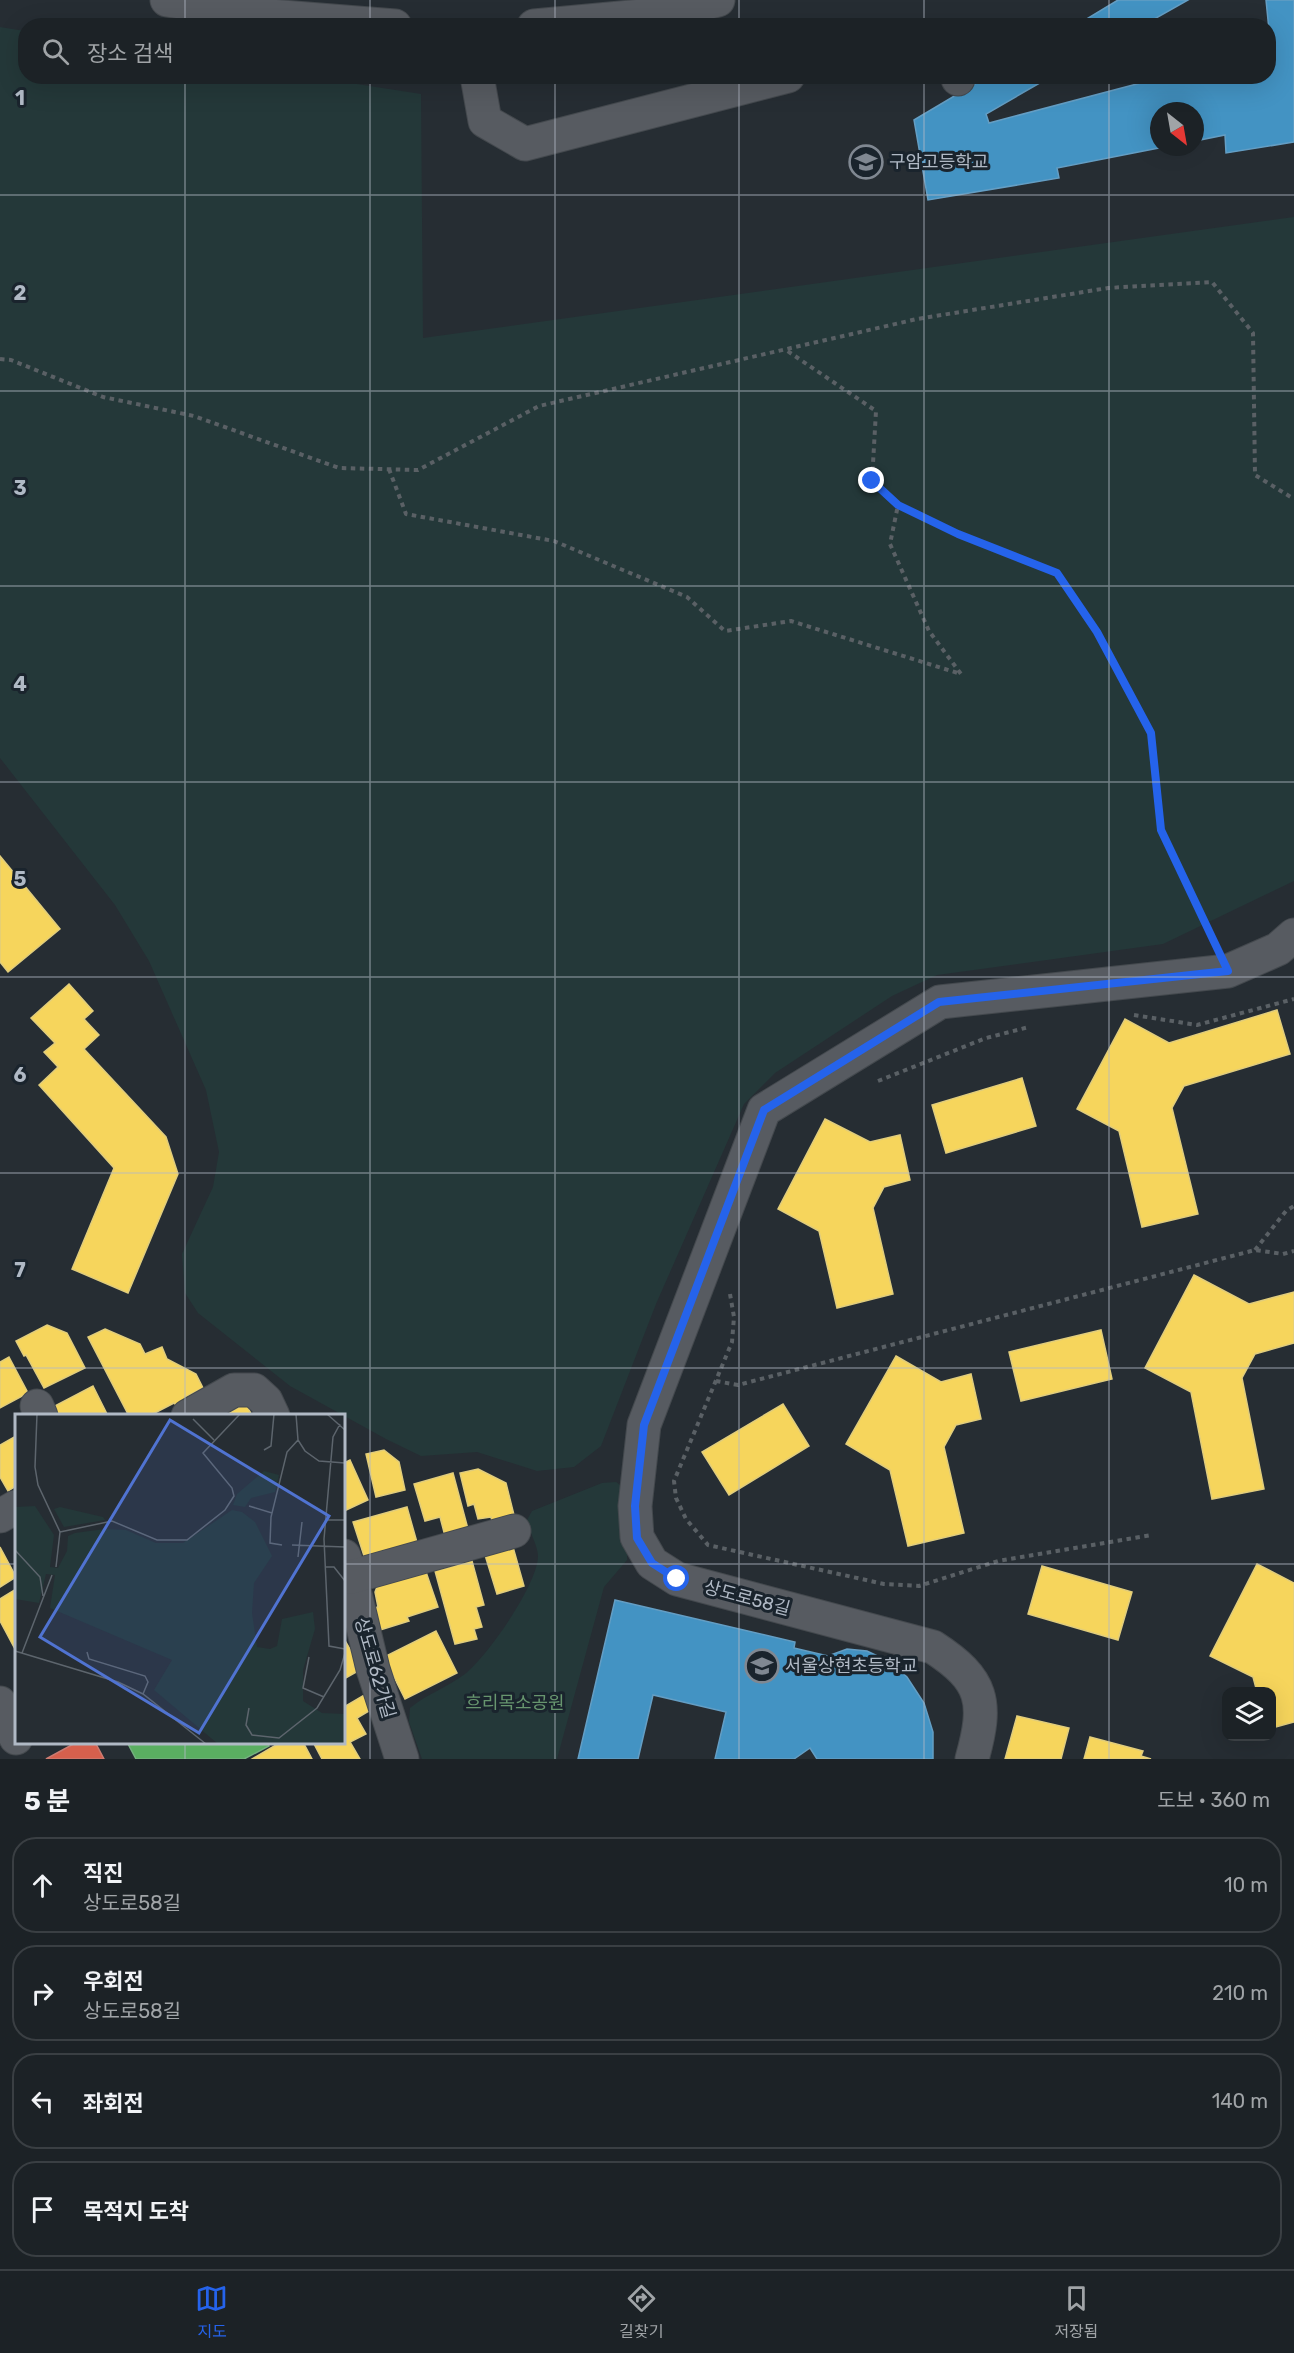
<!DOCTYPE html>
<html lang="ko">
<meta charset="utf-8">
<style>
:root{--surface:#1c2226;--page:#252a2e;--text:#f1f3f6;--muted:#a0a4a7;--line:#3a3f43;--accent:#2563eb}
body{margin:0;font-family:Rubik,"Noto Sans KR",sans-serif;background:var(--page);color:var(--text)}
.controls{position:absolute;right:18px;bottom:18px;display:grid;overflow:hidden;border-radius:12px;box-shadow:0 6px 24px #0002}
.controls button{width:54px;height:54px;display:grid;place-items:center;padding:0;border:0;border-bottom:2px solid var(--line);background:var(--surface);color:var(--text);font:30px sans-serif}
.compass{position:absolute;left:1150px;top:102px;width:54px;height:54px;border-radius:50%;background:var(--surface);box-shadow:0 6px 24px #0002;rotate:149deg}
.stop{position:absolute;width:18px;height:18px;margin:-14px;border:4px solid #2563eb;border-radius:50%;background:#fff}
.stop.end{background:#2563eb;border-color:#fff;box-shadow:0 2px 6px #0008}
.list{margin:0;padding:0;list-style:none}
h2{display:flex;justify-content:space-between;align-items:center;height:78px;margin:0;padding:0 24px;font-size:26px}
h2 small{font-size:20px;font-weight:400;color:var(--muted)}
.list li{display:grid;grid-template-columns:39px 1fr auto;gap:18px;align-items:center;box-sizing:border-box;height:96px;margin:0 12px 12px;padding:0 12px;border:2px solid var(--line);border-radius:24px}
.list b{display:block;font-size:22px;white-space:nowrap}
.list p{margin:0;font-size:20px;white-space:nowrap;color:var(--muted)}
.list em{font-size:20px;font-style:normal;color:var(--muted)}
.icon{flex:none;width:33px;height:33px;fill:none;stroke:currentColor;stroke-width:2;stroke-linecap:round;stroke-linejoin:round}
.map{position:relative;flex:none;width:1294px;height:1759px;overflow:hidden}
.search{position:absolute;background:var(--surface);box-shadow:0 6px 24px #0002;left:18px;right:18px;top:18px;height:66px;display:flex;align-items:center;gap:15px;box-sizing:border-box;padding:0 21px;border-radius:24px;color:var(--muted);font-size:22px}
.sheet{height:510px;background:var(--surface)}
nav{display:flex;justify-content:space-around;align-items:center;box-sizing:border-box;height:84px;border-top:2px solid var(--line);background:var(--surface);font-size:16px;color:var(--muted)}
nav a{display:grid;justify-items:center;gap:3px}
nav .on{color:var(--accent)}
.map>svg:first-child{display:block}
</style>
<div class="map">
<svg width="1294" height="1759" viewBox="0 0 1294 1759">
<rect width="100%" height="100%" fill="#262d33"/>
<g fill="#243839">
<path d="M0,27L25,31L26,76L312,77L421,94L423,338L1294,217V881L1163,944L937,975L892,996L775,1073L744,1104L656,1304L601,1446L574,1467L537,1471L477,1452L421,1456L386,1439L290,1386L198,1313L185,1293L182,1254L213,1187L219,1152L206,1090L149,961L115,905L0,758Z"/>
<path d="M616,1482L624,1488L628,1501L627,1560L604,1587L557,1759H422L409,1722L410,1708C427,1694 448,1687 465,1674C487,1657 539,1583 538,1555C537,1544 529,1531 527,1520L532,1511L602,1483Z"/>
</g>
<g fill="#f6d55c" stroke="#e1cd7c" stroke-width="1.5">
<path d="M0,856L60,929L8,972L0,962Z"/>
<path d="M69,984L93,1011L84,1019L99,1035L84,1049L166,1137L178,1174L128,1293L72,1269L114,1168L39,1085L58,1067L44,1052L55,1043L31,1018Z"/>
<path d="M1277,1010L1290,1054L1184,1086L1172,1108L1198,1214L1142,1227L1119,1131L1077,1109L1125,1019L1169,1043Z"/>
<path d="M1022,1078L1036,1126L946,1153L932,1105Z"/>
<path d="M825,1119L870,1142L900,1135L910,1180L884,1187L873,1208L893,1294L837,1308L819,1231L778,1209Z"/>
<path d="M1194,1275L1249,1304L1294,1292V1343L1255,1354L1242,1378L1264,1489L1212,1499L1191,1392L1145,1368Z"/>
<path d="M47,1325L67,1333L85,1368L44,1388L26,1355L24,1356L16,1341Z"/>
<path d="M105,1329L140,1344L145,1354L162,1347L167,1359L196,1374L203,1388L185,1397L187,1400L176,1405L174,1403L149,1416H129L88,1337Z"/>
<path d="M1101,1330L1112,1379L1021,1401L1009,1352Z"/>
<path d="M896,1356L941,1382L971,1374L981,1419L956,1425L944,1447L964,1533L908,1546L890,1470L846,1444Z"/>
<path d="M9,1357L28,1393L0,1408V1362Z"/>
<path d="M93,1386L108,1416H53L49,1409Z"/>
<path d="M246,1403L252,1416H223Z"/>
<path d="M783,1404L809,1446L729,1495L702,1452Z"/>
<path d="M16,1436V1486L8,1491L0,1477V1445Z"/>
<path d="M384,1450L399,1462L405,1490L376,1497L366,1454Z"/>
<path d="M350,1460L368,1500L344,1511V1463Z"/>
<path d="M478,1469L506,1483L514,1515L492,1521L491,1517L478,1519L474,1504L468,1506L460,1473Z"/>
<path d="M453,1473L468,1529L445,1536L440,1517L425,1521L414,1484Z"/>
<path d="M407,1507L418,1546L369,1558L364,1556L353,1522Z"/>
<path d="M0,1547L16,1577L0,1587Z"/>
<path d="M513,1547L524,1586L497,1594L485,1555Z"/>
<path d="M472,1561L484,1605L476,1607L482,1627L474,1629L477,1639L455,1644L435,1571Z"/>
<path d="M1257,1564L1294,1583V1722L1272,1728V1692H1257L1253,1677L1210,1656Z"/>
<path d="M1042,1566L1132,1592L1118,1640L1028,1614Z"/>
<path d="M425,1569L438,1607L407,1617L409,1621L380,1630L374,1608L378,1607L375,1592L377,1587L381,1582Z"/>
<path d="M16,1589V1651L0,1621V1599Z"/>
<path d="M436,1631L457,1673L405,1699L384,1657Z"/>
<path d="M344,1639L357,1661L354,1666L358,1671L344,1679Z"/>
<path d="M366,1694L374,1708L357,1718L366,1734L350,1742L360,1759H322L313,1742H344V1707Z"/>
<path d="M1017,1716L1069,1728L1061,1759H1005Z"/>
<path d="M1090,1737L1143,1751L1141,1756L1151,1759H1084Z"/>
<path d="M281,1742H303L312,1759H252Z"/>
</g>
<path fill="#d6604d" stroke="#cb7b71" stroke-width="1.5" d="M77,1742H95L104,1759H46Z"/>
<g fill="#4393c3" stroke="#649ec4" stroke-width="1.5">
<path d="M1118,0H1188L1142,26H1075Z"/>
<path d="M1266,0H1294V142L1226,153L1225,135L1195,141V111H1159V147H1164L1057,168L1059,178L928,200L914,120L988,76H1052L986,114L989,123L1167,76H1268V50H1271Z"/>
<path d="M615,1600L795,1642L794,1648L828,1656L847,1649L867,1651L888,1661L907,1677L924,1703L933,1732V1759H817L810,1748L794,1759H715L726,1712L653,1695L638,1759H578Z"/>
</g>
<path fill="#5aae61" stroke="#74b17f" stroke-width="1.5" d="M127,1742H267L269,1746L244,1759H136Z"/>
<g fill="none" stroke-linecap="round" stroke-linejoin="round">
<defs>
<g id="minor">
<path d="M167,0L270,16L395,26"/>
<path d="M534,26L663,14L718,0"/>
<path d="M477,76L485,121L525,144L788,76"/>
<path d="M958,76V79"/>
<path d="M37,1406L41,1416"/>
<path d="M188,1416L234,1390H254L266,1401L273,1416"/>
<path d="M0,1516L16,1507"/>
<path d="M344,1556L351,1577L373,1669L402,1759"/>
<path d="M351,1577L514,1531"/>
<path d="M0,1703L16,1738"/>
<path d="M972,1759C988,1702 984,1680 933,1647L677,1579L652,1563L637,1537L635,1506L644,1425L764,1110L940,1002L1228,971L1278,949L1294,935"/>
</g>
</defs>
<use href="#minor" stroke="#44494e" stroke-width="35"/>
<g stroke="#5a6065" stroke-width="4" stroke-dasharray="4.5 4.5" stroke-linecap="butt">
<path d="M0,359L11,360L103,397L194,416L339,468L418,470L539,406L917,319L1108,288L1212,282L1253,333L1255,475L1294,499"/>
<path d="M389,469L406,514L554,541L687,597L725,631L791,621L961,674L929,631L890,544L898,505L872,481L876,411L786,350"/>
<path d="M898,505L958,534L1057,573L1097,632L1151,733L1161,830L1214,941"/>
<path d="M1134,1015L1197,1025L1294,999"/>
<path d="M878,1081L986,1038L1029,1027"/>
<path d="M1255,1250L1286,1211L1294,1206"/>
<path d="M730,1294L734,1317L732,1342L674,1481L676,1498L686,1519L708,1545L884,1584L919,1586L998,1561L1152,1535"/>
<path d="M716,1381L738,1385L1255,1250L1283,1254L1294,1251"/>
</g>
<use href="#minor" stroke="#575b61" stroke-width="33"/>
</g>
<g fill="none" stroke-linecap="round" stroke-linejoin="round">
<path stroke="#2563eb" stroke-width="8" d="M677,1579L652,1563L637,1538L635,1506L644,1425L764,1110L939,1002L1228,971L1161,830L1151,733L1097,632L1057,573L958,534L898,505L872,481"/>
</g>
<path fill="none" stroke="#b0b9c5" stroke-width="1.5" stroke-opacity="0.55" d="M185,0V26M370,0V26M555,0V26M739,0V26M924,0V26M1109,0V26M185,76V1416M370,76V1759M555,76V1759M739,76V1759M924,76V1759M1109,76V1759M0,195H1294M0,391H1294M0,586H1294M0,782H1294M0,977H1294M0,1173H1294M0,1368H1294M0,1564H16M344,1564H1294M185,1742V1759"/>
<defs>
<symbol id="school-ring" viewBox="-11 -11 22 22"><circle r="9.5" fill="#1a242d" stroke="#808892" stroke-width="1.5"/><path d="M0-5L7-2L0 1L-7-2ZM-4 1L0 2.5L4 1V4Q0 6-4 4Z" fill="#808892"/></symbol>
</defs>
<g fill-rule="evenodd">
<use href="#school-ring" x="847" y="143" width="38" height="38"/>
<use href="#school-ring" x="743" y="1647" width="38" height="38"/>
</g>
<g text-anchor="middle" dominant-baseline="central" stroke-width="6" stroke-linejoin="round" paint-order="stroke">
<g font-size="18" fill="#b0b9c5" stroke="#1a242d" text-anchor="start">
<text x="889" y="162">구암고등학교</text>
<text x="785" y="1666">서울상현초등학교</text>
</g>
<g font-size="18" fill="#b0b9c5" stroke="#1a242d">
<text transform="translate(747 1598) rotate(15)">상도로58길</text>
<text transform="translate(375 1668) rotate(74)">상도로62가길</text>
</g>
<g font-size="18" fill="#67956e" stroke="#1a242d">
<text x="515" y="1703">흐리목소공원</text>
</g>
</g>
<g transform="translate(15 1414)">
<rect width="330" height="330" fill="#262d33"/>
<path d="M249,57L264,61L260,78L236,84L230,93L218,91L222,80ZM20,92L39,121L35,153L43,154L52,137L53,122L60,119L90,115L111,116L141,129H168L217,96L227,98L240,108L257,142L239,169L237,199L242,233L255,235L262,232L267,205L298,198L300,215L288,256V287L307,299L330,300V330H203L139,276L157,246L35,194L40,161L31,160L24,189L0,185V93ZM45,93L88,103L90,106L49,113L39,95Z" fill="#243839"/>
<path fill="none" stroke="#5d656d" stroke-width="1.5" d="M22,0L20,53L23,71L45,118L41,153M281,0L283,26L290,37L304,47L330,49M312,0L330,16M178,5L199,26M325,10L318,23L309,125L314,232L330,235M249,36L256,32L259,0M234,92L257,99M310,106H330M45,118L97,107L142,126H172L210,96L219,82L217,74L188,39L225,0M267,131L255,129L256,103L272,38L283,26M277,131L330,133M0,136L25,163L28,182M283,143L287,108M311,153H319L330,167M0,237L103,268L128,280L191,330M72,238L74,245L130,262L133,268L128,280M7,239L37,161M294,243L288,274L309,283M234,294L231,311L237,321L264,324L302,294L325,256L330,239"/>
<path fill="#5073d1" fill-opacity="0.15" stroke="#5073d1" stroke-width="3" d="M155,6L314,102L184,319L25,223Z"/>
<rect width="330" height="330" fill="none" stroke="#b0b9c5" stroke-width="3"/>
</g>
<g font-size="20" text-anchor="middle" font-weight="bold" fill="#b0b9c5" stroke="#1a242d" stroke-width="6" stroke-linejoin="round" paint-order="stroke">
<text x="20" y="105">1</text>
<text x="20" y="300">2</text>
<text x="20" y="495">3</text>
<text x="20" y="691">4</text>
<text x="20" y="886">5</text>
<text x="20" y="1082">6</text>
<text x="20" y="1277">7</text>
</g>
</svg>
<div class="controls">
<button><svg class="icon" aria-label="layers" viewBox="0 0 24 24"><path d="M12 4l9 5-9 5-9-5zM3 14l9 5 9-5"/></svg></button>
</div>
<svg class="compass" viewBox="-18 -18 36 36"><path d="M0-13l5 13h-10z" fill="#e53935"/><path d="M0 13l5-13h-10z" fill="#a0a4a7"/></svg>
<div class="stop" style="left:677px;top:1579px"></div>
<div class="stop end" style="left:872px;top:481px"></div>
<div class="search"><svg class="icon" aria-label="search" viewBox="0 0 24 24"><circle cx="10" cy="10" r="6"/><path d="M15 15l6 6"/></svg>장소 검색</div>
</div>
<section class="sheet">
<h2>5 분<small>도보 · 360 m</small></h2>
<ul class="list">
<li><svg class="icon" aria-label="ahead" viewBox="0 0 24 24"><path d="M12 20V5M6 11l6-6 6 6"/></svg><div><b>직진</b><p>상도로58길</p></div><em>10 m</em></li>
<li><svg class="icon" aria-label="right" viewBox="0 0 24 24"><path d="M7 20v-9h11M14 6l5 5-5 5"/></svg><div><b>우회전</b><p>상도로58길</p></div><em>210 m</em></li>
<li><svg class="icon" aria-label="left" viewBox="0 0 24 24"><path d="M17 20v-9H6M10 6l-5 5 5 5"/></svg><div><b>좌회전</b></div><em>140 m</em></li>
<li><svg class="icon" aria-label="arrive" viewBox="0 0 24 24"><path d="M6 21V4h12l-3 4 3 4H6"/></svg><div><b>목적지 도착</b></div></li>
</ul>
</section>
<nav>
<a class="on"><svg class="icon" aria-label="map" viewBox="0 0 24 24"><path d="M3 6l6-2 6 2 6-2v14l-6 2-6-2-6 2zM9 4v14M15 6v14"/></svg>지도</a>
<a><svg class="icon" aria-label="directions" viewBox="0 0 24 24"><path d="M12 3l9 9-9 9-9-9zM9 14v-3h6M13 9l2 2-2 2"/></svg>길찾기</a>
<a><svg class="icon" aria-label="saved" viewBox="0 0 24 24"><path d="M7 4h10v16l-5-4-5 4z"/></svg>저장됨</a>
</nav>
